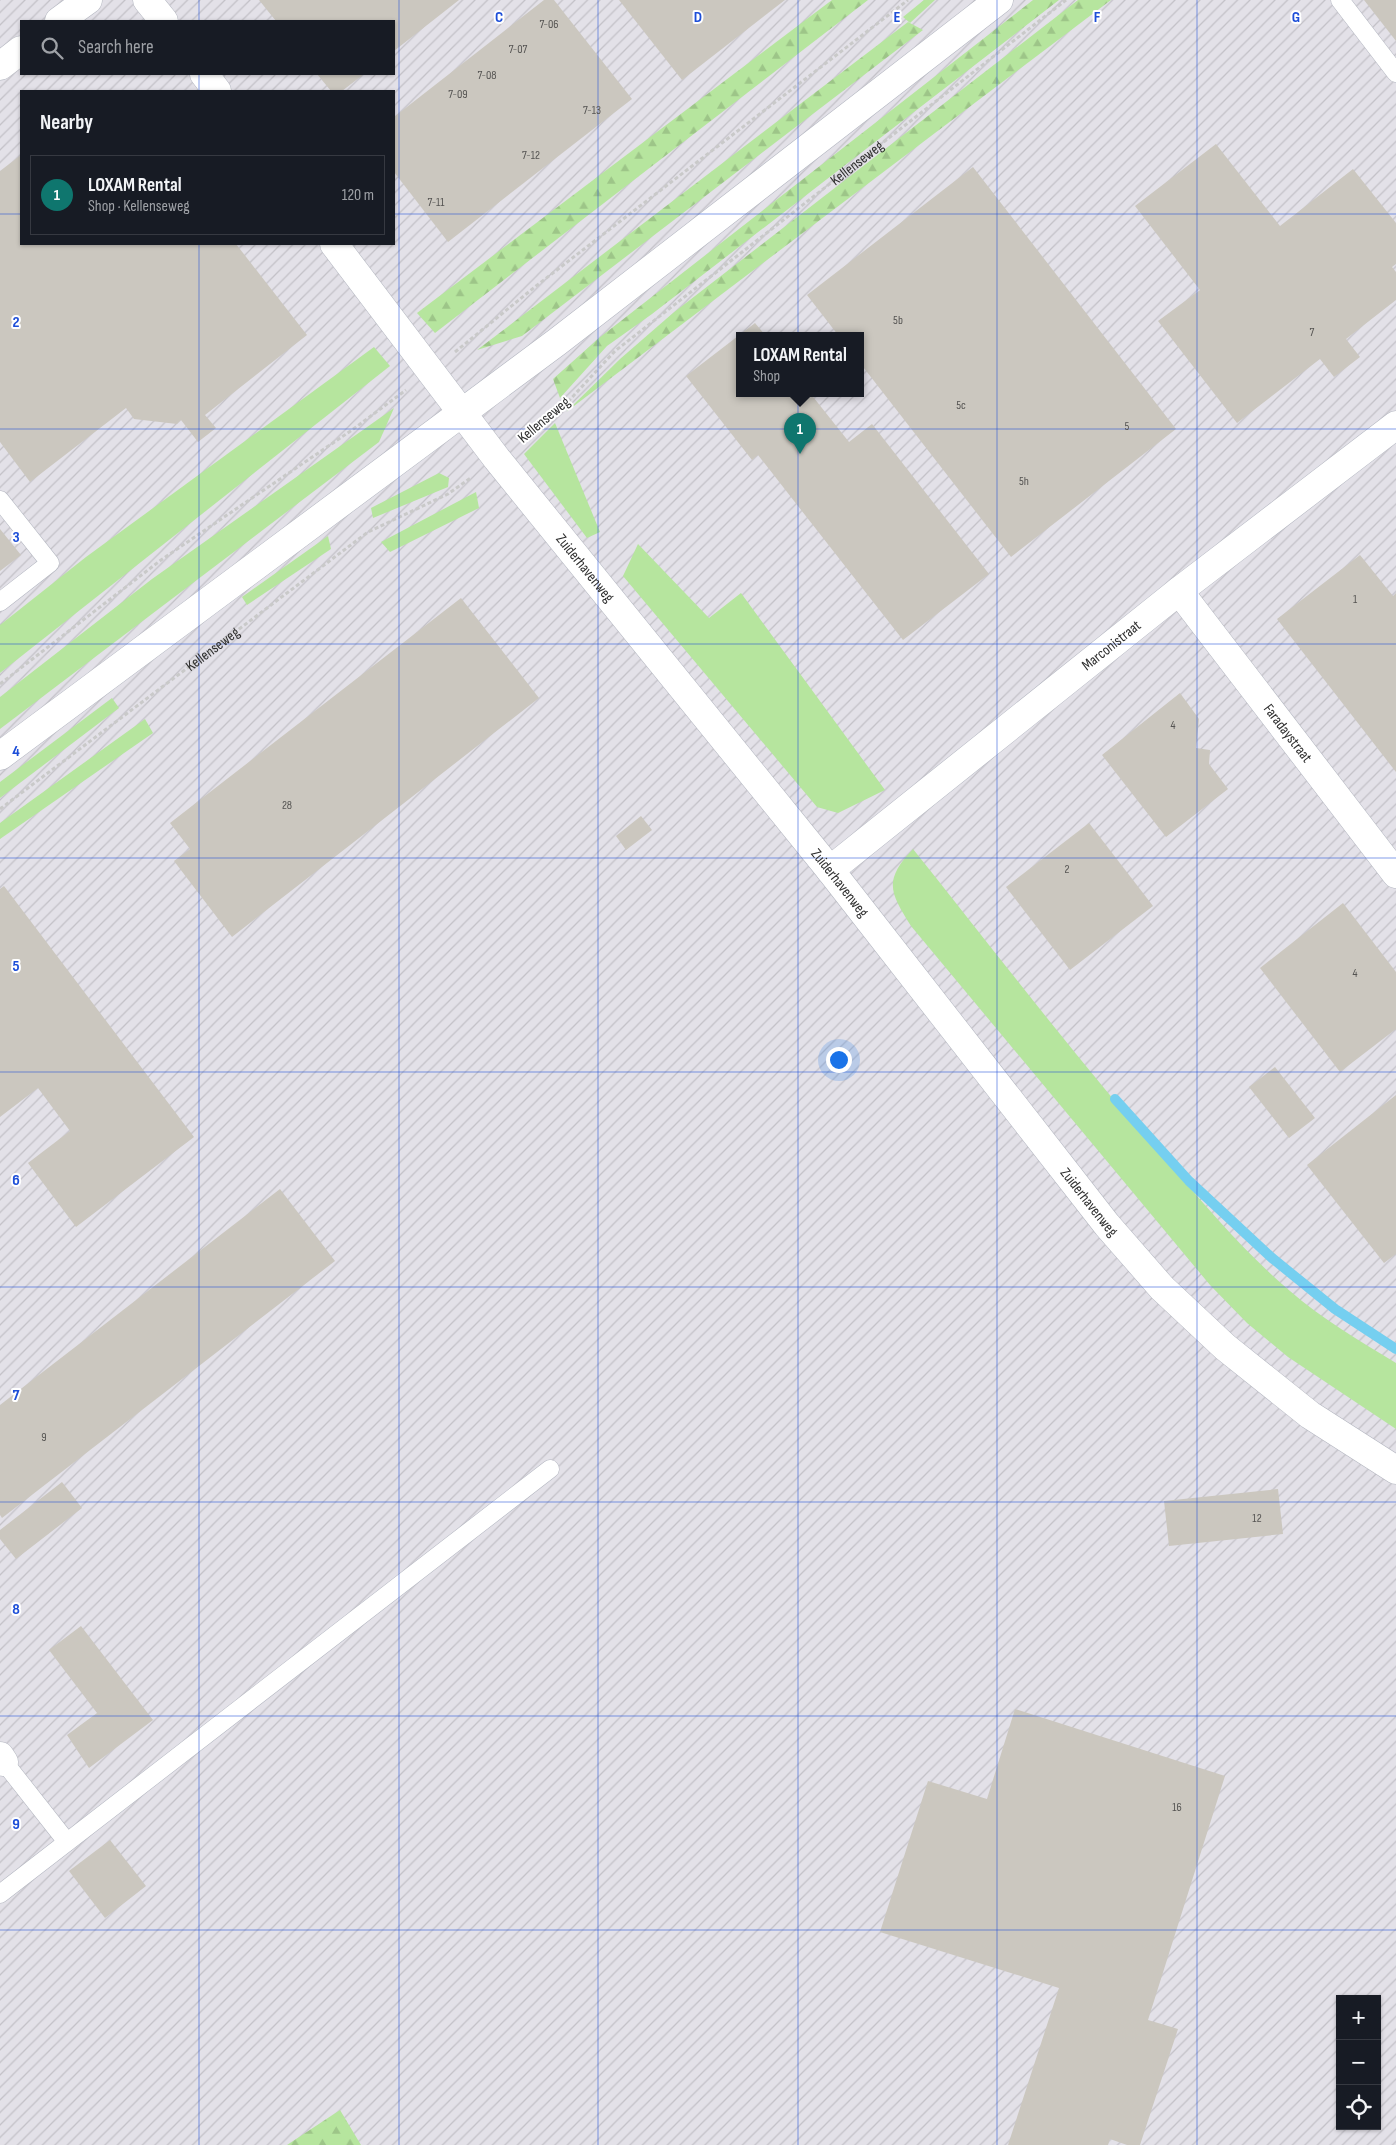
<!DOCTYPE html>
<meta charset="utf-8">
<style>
:root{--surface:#171b24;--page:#20242c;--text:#f1f3f6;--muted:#9ea1a6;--line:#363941;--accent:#0f766e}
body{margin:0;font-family:"Sofia Sans Condensed",sans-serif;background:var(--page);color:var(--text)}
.controls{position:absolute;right:15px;bottom:15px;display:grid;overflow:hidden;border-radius:0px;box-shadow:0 1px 4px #0004}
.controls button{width:45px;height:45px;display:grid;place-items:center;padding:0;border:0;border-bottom:1px solid var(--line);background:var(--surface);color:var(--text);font:25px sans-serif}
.you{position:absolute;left:838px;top:1059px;width:18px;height:18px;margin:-12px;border:4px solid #fff;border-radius:50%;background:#1a73e8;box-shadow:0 0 0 8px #1a73e833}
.badge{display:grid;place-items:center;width:32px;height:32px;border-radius:50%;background:var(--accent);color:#fff;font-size:16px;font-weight:700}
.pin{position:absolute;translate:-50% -41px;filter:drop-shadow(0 1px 2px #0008)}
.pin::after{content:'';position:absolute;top:26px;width:18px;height:15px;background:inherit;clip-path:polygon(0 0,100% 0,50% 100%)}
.popup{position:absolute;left:736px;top:332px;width:128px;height:65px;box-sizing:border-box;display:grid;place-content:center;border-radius:0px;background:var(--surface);filter:drop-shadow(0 1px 4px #0005);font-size:16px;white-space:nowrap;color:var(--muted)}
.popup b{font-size:19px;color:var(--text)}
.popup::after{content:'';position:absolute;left:50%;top:100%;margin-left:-10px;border:10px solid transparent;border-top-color:var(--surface)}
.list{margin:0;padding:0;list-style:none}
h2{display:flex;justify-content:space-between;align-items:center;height:65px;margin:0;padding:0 20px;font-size:21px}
h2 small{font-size:16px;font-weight:400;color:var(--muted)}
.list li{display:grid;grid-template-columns:32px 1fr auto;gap:15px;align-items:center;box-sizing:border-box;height:80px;margin:0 10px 10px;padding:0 10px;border:1px solid var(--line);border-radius:0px}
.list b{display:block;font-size:19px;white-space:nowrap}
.list p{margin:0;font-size:16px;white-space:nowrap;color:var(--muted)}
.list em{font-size:16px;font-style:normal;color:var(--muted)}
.icon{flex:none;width:28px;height:28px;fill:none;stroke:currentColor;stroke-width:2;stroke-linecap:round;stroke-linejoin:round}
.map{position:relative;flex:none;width:1396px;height:2145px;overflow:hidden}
.search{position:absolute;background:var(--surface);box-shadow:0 1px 4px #0004;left:20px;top:20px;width:375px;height:55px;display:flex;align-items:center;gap:12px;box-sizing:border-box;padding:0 18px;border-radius:0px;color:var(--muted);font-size:19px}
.panel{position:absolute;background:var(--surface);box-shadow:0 1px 4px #0004;left:20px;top:90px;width:375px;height:155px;border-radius:0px}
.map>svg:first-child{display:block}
</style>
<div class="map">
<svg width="1396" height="2145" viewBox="0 0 1396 2145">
<defs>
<pattern id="industrial-furrows" width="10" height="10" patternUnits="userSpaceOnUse" patternTransform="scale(1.25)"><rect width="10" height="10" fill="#e3e1e8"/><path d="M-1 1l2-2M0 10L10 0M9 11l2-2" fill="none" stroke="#c3c1c7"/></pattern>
<pattern id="forest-firs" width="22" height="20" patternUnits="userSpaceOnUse" patternTransform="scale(1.25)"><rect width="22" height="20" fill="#b6e59e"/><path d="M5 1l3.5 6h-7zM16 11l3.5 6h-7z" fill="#9dc588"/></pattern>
</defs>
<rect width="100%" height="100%" fill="#efe9e1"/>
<path fill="url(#industrial-furrows)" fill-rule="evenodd" d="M0,0H1396V2145H0ZM21,21H394V74H21ZM21,91H394V244H21ZM740,335H860V393H740ZM1340,1999H1377V2126H1340Z"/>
<g fill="#b6e59e">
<path d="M924,0H935L910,23L903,17Z"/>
<path d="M374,347L390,366L0,673V625L86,557Z"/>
<path d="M394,408L379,442L0,729V697L152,579Z"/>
<path d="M555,423L600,532L587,538L524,454Z"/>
<path d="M439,473L449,478L448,487L373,518L371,508Z"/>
<path d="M476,492L479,508L390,552L381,542Z"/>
<path d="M328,536L331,549L247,605L242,597Z"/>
<path d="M638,544L709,618L741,593L885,790L838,813L817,807L623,576Z"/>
<path d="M112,698L119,708L0,798V782Z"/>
<path d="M145,719L153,733L0,839V823Z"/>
<path d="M913,849C997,954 1079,1062 1168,1163C1207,1207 1245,1253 1290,1291C1322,1319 1360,1341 1396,1363V1429L1288,1357L1247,1323L1210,1285L911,926C890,892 883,881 913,849Z"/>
</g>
<g fill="url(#forest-firs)">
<path d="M832,0H868L435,333L417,313Z"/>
<path d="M1033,0H1059L652,314L607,346L560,398L553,379L599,338Z"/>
<path d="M1078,0H1111L566,412L620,359L673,313Z"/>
<path d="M908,22L923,30L522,336L477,350Z"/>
<path d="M340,2110L361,2145H287Z"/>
</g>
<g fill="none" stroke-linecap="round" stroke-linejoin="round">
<path stroke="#75cff0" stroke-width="10" d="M1115,1099L1189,1181L1272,1258L1335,1309L1396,1349"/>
</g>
<g fill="#cbc7bf">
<path d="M259,0H459L394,51V21H276Z"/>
<path d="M544,0H554L632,99L448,242L394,172V117Z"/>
<path d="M619,0H785L682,80Z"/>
<path d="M1364,0H1396V41Z"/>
<path d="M317,74H364L342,91H331Z"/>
<path d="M1216,144L1280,226L1353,169L1396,223V264L1392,267L1396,272V300L1346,339L1360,357L1334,377L1320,359L1237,423L1158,321L1200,290L1135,206Z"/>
<path d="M21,155V244H236L307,335L205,415L216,428L198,442L181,420L177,424L134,419L126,408L30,482L0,442V171Z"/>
<path d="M973,167L1176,429L1011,557L860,363V335H838L807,295Z"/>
<path d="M755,323L765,335H740V393H810L849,442L872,424L989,574L903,640L758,455L752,460L686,376Z"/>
<path d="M0,529L21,555L0,571Z"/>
<path d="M1360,555L1393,596L1396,593V772L1277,619Z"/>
<path d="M461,598L539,698L232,937L174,861L190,849L170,823Z"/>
<path d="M1180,693L1199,719L1196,748L1210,750L1209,764L1228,789L1166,837L1102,755Z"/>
<path d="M641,816L652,830L626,850L616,836Z"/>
<path d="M1089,823L1153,906L1070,970L1006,887Z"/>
<path d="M4,886L194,1137L76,1227L28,1163L70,1131L38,1088L0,1117V889Z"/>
<path d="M1343,903L1396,972V1029L1340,1072L1260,968Z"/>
<path d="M1275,1067L1315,1118L1289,1138L1249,1087Z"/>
<path d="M1396,1095V1254L1384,1263L1307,1165Z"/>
<path d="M280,1189L335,1261L2,1518L0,1515V1405Z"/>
<path d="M62,1482L82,1508L16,1559L0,1539V1530Z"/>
<path d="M1278,1489L1283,1534L1169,1546L1164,1501Z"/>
<path d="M81,1626L153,1720L89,1768L67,1735L97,1713L49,1650Z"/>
<path d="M1015,1709L1225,1776L1148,2020L1178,2029L1140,2145H1127L1110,2139L1108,2145H1008L1059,1988L880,1932L928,1781L987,1799Z"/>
<path d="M110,1840L146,1886L105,1918L69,1871Z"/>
</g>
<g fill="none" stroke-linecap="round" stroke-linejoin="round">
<defs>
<g id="service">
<path d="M1340,0L1396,73"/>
<path d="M0,500L50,563L0,602"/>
<path d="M4,1762L67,1842"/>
<path d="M0,1894L550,1469"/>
</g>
<g id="minor">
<path d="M147,0L164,21"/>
<path d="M59,21L88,0"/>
<path d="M0,66L21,50"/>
<path d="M204,74L217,91"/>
<path id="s3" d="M334,244L497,459L830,870L1107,1225L1162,1288L1225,1347L1310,1415L1396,1470"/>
<path id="s4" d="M1179,591L1396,874"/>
<path id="s5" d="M830,870L1179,591L1396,425"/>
<path d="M0,1756L4,1762"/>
</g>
<path id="secondary" d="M0,756L557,342L999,0"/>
</defs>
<use href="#service" stroke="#b4b7c1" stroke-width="19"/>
<use href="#minor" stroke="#b4b7c1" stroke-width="29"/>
<use href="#secondary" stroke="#b4b7c1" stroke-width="29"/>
<g stroke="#c9c9c9" stroke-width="3" stroke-dasharray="4 2.5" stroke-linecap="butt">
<path d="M455,352L536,286L908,0"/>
<path id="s1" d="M523,439L563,407L615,351L1066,0"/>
<path d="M0,684L161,560L352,430L406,390"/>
<path id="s2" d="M0,809L368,532L448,494L472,477"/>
</g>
<use href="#service" stroke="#fff" stroke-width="18"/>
<use href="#minor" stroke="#fff" stroke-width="28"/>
<use href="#secondary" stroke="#fff" stroke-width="28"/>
</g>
<path fill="none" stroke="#1d4ed8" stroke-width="1" stroke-opacity="0.55" d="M199,0V21M399,0V2145M598,0V2145M798,0V2145M997,0V2145M1197,0V2145M199,74V91M0,214H21M394,214H1396M199,244V2145M0,429H1396M0,644H1396M0,858H1396M0,1072H1396M0,1287H1396M0,1502H1396M0,1716H1396M0,1930H1396"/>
<g text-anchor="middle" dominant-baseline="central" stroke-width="4" stroke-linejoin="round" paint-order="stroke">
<g font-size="12" fill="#555452">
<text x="549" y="24">7-06</text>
<text x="518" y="49">7-07</text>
<text x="487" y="75">7-08</text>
<text x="458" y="94">7-09</text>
<text x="592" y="110">7-13</text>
<text x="531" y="155">7-12</text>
<text x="436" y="202">7-11</text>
<text x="898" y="320">5b</text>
<text x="1312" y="332">7</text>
<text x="961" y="405">5c</text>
<text x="1127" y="426">5</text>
<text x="1024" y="481">5h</text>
<text x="1355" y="599">1</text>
<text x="1173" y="725">4</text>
<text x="287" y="805">28</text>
<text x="1067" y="869">2</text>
<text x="1355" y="973">4</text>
<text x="44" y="1437">9</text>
<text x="1257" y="1518">12</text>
<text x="1177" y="1807">16</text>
</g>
<g font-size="15" fill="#2e2e2e" stroke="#fff">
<text stroke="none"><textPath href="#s1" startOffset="434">Kellenseweg</textPath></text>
<text transform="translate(544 420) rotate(-40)">Kellenseweg</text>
<text stroke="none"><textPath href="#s3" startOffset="410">Zuiderhavenweg</textPath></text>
<text stroke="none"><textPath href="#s5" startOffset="360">Marconistraat</textPath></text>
<text stroke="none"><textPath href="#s2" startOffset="266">Kellenseweg</textPath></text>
<text stroke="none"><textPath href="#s4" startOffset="179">Faradaystraat</textPath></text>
<text stroke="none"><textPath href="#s3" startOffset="815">Zuiderhavenweg</textPath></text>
<text stroke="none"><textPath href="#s3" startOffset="1220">Zuiderhavenweg</textPath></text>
</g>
</g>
<g font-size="16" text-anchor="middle" font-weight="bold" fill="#1d4ed8" stroke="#fff" stroke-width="4" stroke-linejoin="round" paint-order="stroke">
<text x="499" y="22">C</text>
<text x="698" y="22">D</text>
<text x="897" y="22">E</text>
<text x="1097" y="22">F</text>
<text x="1296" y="22">G</text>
<text x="16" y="327">2</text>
<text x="16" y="542">3</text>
<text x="16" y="756">4</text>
<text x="16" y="971">5</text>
<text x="16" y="1185">6</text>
<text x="16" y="1400">7</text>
<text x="16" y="1614">8</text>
<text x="16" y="1829">9</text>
</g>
</svg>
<div class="controls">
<button>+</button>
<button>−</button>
<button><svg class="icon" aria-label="locate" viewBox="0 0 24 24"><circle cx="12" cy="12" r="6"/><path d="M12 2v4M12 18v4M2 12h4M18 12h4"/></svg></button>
</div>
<div class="you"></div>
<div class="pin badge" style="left:800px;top:454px">1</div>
<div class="popup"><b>LOXAM Rental</b>Shop</div>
<div class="search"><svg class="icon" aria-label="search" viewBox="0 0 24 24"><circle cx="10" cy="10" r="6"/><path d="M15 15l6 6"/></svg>Search here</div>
<section class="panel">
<h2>Nearby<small></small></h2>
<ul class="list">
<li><span class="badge">1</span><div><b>LOXAM Rental</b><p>Shop · Kellenseweg</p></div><em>120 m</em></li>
</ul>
</section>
</div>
